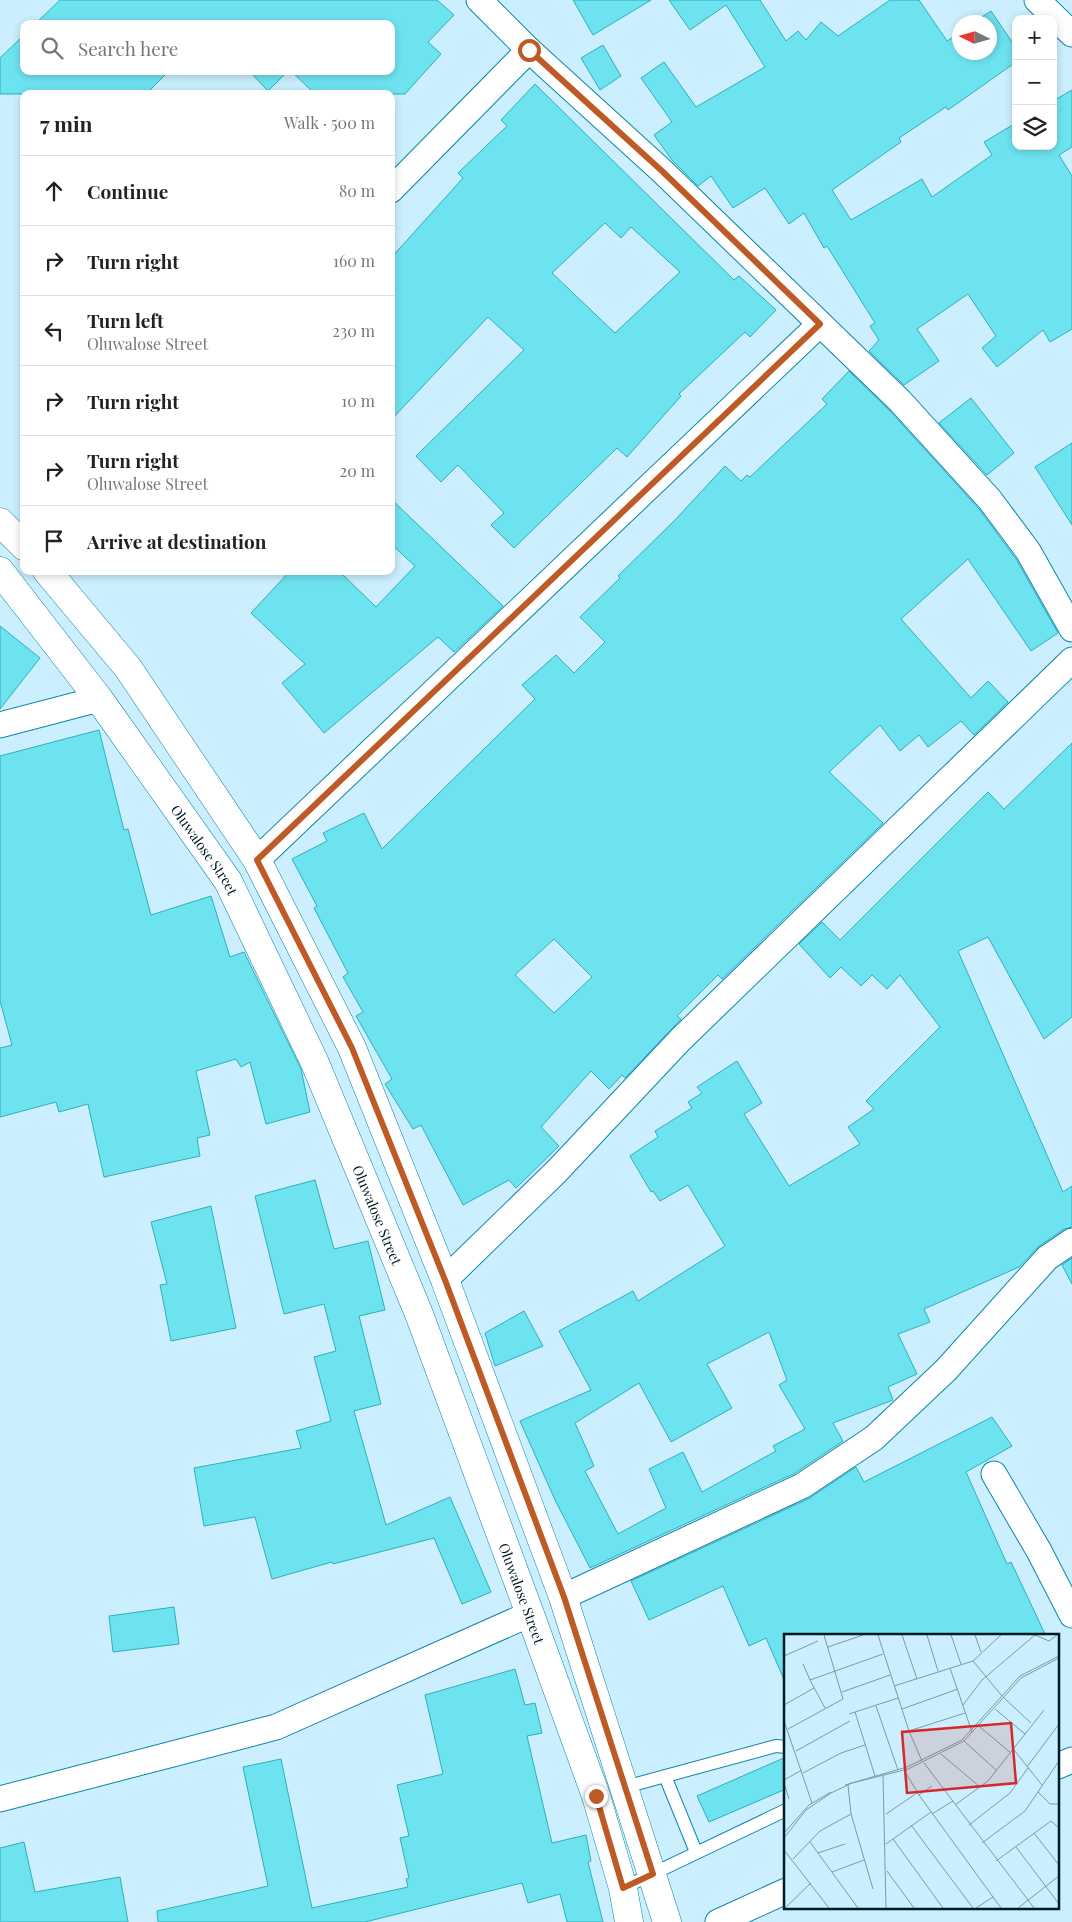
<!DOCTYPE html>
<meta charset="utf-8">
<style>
:root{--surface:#fff;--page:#f2f2f2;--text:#222;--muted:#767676;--line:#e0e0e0}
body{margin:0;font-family:"Playfair Display",serif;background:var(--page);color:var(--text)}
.controls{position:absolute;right:15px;top:15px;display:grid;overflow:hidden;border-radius:10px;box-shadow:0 2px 8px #0003}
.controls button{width:45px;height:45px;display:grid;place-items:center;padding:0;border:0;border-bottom:1px solid var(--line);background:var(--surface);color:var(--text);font:25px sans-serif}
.compass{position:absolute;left:952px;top:15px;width:45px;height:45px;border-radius:50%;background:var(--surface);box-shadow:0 2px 8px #0003;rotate:275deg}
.stop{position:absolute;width:15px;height:15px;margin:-11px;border:4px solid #be5a25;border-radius:50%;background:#fff}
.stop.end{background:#be5a25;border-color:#fff;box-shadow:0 1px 5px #0008}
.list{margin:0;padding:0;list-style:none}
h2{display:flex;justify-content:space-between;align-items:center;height:65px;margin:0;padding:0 20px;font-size:21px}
h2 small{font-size:16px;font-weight:400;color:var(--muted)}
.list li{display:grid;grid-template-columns:32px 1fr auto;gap:15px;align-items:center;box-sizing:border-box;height:70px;padding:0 20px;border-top:1px solid var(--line)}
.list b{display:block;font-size:19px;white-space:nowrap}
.list p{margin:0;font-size:16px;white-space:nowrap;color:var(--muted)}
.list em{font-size:16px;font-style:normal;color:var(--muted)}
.icon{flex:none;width:28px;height:28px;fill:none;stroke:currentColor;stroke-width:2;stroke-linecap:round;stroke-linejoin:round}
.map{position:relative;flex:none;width:1072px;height:1922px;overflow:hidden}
.search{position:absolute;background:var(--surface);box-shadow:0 2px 8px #0003;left:20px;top:20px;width:375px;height:55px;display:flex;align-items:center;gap:12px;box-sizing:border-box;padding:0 18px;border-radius:10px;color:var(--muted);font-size:19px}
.panel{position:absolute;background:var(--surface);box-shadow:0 2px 8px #0003;left:20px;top:90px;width:375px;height:485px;border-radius:10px}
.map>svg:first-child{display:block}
</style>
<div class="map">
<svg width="1072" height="1922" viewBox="0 0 1072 1922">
<rect width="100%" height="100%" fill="#cbeffe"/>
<g fill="#6ee3f0" stroke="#2eaebb" fill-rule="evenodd">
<path d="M60,0H437L454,15L428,42L441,54L405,94H315L291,71H391V24H35Z"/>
<path d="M573,0H651L593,35Z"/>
<path d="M669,0H760L786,41L798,31L806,40L821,22L838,36L890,0H919L947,41L960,33V52H990V22H974L991,11L1016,48V62L948,110L946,107L899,138L901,142L832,190L851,220L922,179L932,197L992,155L984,142L1016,123V146H1053V101L1072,90V147L1059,155L1072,176V329L1050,342L1043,330L997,367L982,348L996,336L968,294L917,329L939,361L904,385L869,351L879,340L870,326L875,323L827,246L824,248L804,213L789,224L765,188L733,208L711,176L698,186L672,160L654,135L672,122L641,78L664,62L696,107L765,67L726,5L690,30Z"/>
<path d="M24,35V71H169L146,94H0V58Z"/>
<path d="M603,45L621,76L600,90L581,58Z"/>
<path d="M249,71H288L268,91Z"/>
<path d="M535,84L734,280L739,276L776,310L750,337L745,332L679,394L681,396L627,457L617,448L514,548L491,525L504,513L458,465L441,482L416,456L524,350L488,317L391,420V258L463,178L458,173L507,126L501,120ZM605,223L621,238L631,227L680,272L615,333L552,273Z"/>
<path d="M849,371L890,411L979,509L1016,559L1058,633L1031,651L968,559L901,619L971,698L988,681L1008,702L974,735L961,721L928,747L919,735L900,751L880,725L829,772L883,823L722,979L718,975L677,1016L681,1019L625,1078L622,1075L609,1089L591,1071L541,1127L559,1146L516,1188L509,1180L463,1205L421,1125L413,1129L385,1084L392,1079L356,1016L363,1012L343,977L348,973L314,908L317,906L292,859L327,841L323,833L364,813L382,849L535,699L522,685L556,655L574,673L605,642L580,617L620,578L618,576L676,519L725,466L741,481L747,475L750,477L827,404L822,399ZM554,939L592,977L554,1013L515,975Z"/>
<path d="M971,398L1014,453L987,475L939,423Z"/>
<path d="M1072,443V525L1035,467Z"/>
<path d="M391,499L503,606L454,652L438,637L324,733L282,683L305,664L251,613L290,571H339L376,607L415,566L391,544Z"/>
<path d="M0,626L40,658L0,709Z"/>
<path d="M99,730L124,830L128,829L151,915L211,896L230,957L244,952L301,1069L310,1112L266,1124L250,1062L241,1067L236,1059L196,1071L210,1135L197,1138L200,1156L104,1177L88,1104L59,1112L56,1102L0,1117V1048L12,1045L0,1001V756Z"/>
<path d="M1072,743V1017L1044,1039L988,937L958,951L1063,1192L1072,1186V1227L1064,1229L1039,1246L1019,1267L924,1309L930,1322L898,1334L917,1374L888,1387L893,1400L833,1423L843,1441L795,1473L590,1568L555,1500L520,1421L591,1390L559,1331L633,1291L638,1301L725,1246L688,1185L660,1201L653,1191L651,1192L630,1156L658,1137L655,1131L692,1108L688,1102L702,1093L697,1087L737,1061L762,1103L744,1114L789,1186L860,1144L848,1127L874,1109L866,1101L940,1027L900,975L887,989L872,975L861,986L841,967L830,978L799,944L822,922L840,940L988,792L1004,809ZM769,1332L787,1380L779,1385L805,1429L773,1446L776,1451L702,1492L683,1452L649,1469L666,1508L618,1534L585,1471L594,1466L575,1423L639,1383L671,1442L732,1408L707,1364Z"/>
<path d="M315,1180L334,1249L368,1241L385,1310L359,1316L381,1404L354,1411L386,1525L450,1497L491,1592L462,1604L434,1538L333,1564L332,1562L272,1579L255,1517L204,1526L194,1468L301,1448L296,1431L331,1421L314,1357L336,1351L324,1304L284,1314L255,1196Z"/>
<path d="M211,1206L236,1328L171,1341L160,1285L167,1284L151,1222Z"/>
<path d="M1072,1258V1284L1062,1265Z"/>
<path d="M524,1311L543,1346L495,1366L485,1333Z"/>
<path d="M992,1417L1012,1446L966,1472L1007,1564L1011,1562L1046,1636H786V1684L766,1638L749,1646L723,1586L649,1620L631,1581L808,1499L856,1467L864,1482Z"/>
<path d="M174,1607L179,1644L113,1652L109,1616Z"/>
<path d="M515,1669L525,1705L535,1703L542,1733L527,1736L552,1843L586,1835L591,1861L588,1862L603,1922H567L560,1894L528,1903L522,1883L365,1922H158L157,1911L268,1886L243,1767L281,1759L312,1908L408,1887L406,1879L409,1878L400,1838L409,1836L397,1785L443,1774L425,1695Z"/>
<path d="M786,1757V1789L709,1822L697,1796Z"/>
<path d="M24,1842L35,1892L120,1877L128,1922H0V1848Z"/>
</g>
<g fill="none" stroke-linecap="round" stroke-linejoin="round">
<defs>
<g id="lane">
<path d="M665,1776L696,1852"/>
<path d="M625,1787L776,1746L786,1747"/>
<path d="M623,1888L786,1810"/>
</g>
<g id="street">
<path d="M479,0L529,50L662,171L900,401L990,500L1028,551L1072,629"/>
<path d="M1037,0L1072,34"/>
<path d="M391,190L529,50"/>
<path d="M0,725L99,699"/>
<path d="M257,860L820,324"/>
<path d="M445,1280L557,1171L680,1040L1072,660"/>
<path d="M994,1474L1039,1551L1072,1615"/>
<path d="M563,1597L802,1486L874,1438L946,1370L1047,1258L1072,1241"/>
<path d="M1058,1766L1072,1760"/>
<path d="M0,1799L276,1727L530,1614"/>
<path d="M718,1922L786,1891"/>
</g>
<g id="secondary">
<path d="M0,522L24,546"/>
<path id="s1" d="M0,571L99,699L228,881L315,1063L419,1314L530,1614L596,1796L623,1888L629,1922"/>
<path d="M47,571L128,668L257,860L352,1048L445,1280L563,1597L667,1922"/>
</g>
</defs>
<use href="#lane" stroke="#0a86a9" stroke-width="14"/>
<use href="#street" stroke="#0a86a9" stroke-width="27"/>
<use href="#secondary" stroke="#0a86a9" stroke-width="29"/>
<use href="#lane" stroke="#fff" stroke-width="12"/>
<use href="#street" stroke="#fff" stroke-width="25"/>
<use href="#secondary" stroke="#fff" stroke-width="28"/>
</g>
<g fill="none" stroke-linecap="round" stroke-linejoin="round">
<path stroke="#be5a25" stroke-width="6" d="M529,50L662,171L820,324L257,860L352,1048L445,1280L564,1597L653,1874L623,1888L596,1796"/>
</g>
<g text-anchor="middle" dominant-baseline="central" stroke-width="4" stroke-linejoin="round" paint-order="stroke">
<g font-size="14" fill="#001a25" stroke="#cbeffe">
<text stroke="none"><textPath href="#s1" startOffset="346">Oluwalose Street</textPath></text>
<text stroke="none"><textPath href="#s1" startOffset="751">Oluwalose Street</textPath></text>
<text stroke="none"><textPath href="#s1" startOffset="1156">Oluwalose Street</textPath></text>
</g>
</g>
<g transform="translate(784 1634)">
<rect width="275" height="275" fill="#cbeffe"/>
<path fill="none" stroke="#7a9aa7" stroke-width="1" d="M94,1L125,97L138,127M118,1L133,45M143,1L154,37M167,1L177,30M191,1L197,18M251,1L265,7L273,1M44,13L79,1M0,22L34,7M189,27L218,62M19,30L26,46M166,34L188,98M110,52L189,27L217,1M58,58L106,41M219,63L247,89M0,71L30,54M179,71L198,46L251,1M92,72L114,136M41,74L26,46L99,20M118,75L174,55M211,75L241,100M71,78L91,142M65,80L114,64M0,87L28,169M196,93L227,119M4,95L59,65L40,1M125,97L181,79M180,107L212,136M230,116L258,151M12,117L66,87M157,120L196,153M140,129L250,274M243,133L275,90M120,136L135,161L217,274M19,139L57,119L81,111M99,142L102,274M0,146L18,136M0,149L5,165M61,151L123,133L178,106L236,42L275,22M64,151L67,180L89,255M254,158L266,170H275M135,161L148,152M171,171L204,147L260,76M102,180L133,159M148,180L169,167M127,191L189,274M185,191L226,159L244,134M0,199L25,171L47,158M250,199L275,231M0,204L22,176L47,159L68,149L124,135L180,107L237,44L275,24M109,205L159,274M26,208L74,274M198,209L241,177L275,127M102,210L147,178M232,213L275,270M0,216L45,274M34,219L61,210M9,225L36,197L67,180M212,227L267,187L275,194M103,237L130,274M48,238L80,226M1,274L27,249M192,274L209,263M234,274L275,242"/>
<path fill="#d62828" fill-opacity="0.15" stroke="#d62828" stroke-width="2.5" d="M227,89L232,149L123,159L118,98Z"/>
<rect width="275" height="275" fill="none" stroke="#001a25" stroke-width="2.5"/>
</g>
</svg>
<div class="controls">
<button>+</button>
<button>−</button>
<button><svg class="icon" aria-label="layers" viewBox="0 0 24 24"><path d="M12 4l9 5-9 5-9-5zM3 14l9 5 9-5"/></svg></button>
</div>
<svg class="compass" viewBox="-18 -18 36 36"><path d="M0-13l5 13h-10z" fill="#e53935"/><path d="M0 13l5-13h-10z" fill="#767676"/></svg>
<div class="stop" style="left:529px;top:50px"></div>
<div class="stop end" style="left:596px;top:1796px"></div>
<div class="search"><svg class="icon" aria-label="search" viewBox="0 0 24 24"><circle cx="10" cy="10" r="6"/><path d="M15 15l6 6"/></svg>Search here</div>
<section class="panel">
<h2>7 min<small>Walk · 500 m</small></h2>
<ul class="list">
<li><svg class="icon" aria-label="ahead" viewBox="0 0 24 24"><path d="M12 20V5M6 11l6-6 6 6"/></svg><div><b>Continue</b></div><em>80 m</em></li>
<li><svg class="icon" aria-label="right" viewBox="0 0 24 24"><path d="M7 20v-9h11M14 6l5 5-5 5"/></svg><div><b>Turn right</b></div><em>160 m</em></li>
<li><svg class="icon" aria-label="left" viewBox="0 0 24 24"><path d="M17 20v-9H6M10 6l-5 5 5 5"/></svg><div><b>Turn left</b><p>Oluwalose Street</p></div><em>230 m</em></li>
<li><svg class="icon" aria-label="right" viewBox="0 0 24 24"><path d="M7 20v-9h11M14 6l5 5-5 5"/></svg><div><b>Turn right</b></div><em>10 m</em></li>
<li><svg class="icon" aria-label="right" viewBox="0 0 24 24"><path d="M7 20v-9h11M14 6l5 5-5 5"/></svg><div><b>Turn right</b><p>Oluwalose Street</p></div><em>20 m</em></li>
<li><svg class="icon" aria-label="arrive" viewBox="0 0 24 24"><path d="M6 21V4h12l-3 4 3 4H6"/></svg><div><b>Arrive at destination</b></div></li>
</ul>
</section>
</div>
